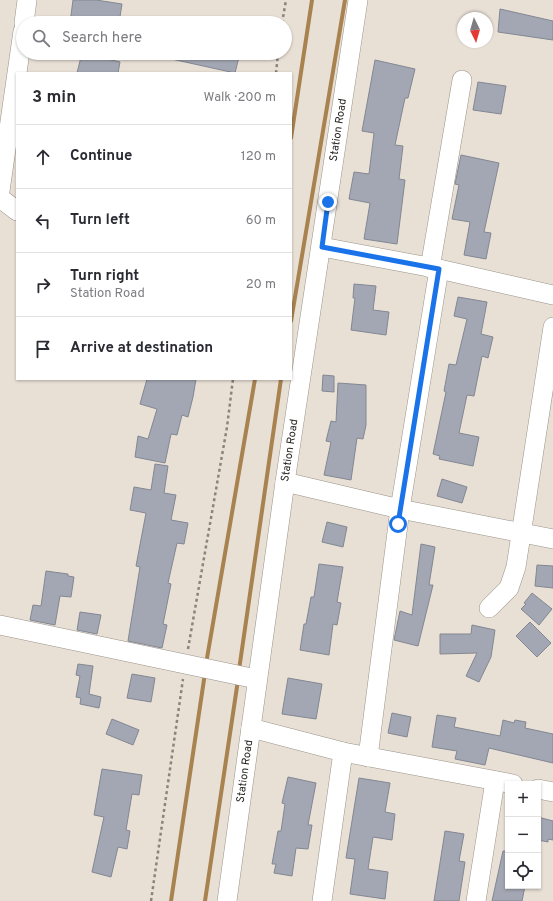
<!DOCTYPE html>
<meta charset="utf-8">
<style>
:root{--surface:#fff;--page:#f7f7f7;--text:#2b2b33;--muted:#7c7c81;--line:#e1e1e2}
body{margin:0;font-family:Overpass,sans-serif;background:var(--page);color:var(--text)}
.controls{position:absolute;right:12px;bottom:12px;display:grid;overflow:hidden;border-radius:0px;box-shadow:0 1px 3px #0004}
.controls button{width:36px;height:36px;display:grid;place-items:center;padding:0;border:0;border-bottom:1px solid var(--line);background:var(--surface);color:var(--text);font:20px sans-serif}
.compass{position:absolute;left:457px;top:12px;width:36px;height:36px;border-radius:50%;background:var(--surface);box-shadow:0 1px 3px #0004;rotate:175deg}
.stop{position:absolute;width:12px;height:12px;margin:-9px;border:3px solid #1a73e8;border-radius:50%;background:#fff}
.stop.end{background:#1a73e8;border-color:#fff;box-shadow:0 1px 4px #0008}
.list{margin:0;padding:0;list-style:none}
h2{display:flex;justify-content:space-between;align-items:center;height:52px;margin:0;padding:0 16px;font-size:17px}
h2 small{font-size:13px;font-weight:400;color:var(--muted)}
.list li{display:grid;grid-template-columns:26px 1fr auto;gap:12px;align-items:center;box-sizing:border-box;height:64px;padding:0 16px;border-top:1px solid var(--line)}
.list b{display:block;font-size:15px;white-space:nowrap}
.list p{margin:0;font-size:13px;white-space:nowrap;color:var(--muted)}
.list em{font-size:13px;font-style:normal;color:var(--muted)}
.icon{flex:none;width:22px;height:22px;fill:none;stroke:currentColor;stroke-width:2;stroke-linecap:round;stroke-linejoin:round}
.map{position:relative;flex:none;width:553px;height:901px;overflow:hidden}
.search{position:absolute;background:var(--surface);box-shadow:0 1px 3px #0004;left:16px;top:16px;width:276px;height:44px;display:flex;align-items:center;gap:10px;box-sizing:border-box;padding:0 14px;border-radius:22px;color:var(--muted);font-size:15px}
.panel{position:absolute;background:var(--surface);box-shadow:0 1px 3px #0004;left:16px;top:72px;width:276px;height:308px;border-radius:0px}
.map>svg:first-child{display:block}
</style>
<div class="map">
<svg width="553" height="901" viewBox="0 0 553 901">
<rect width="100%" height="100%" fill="#e8dfd5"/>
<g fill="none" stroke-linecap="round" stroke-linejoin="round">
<g stroke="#a8824f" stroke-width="4">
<path d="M291,138L312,0"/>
<path d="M291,321L345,0"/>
<path d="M206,664L255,379"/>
<path d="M239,670L281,379"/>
<path d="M171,901L205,673"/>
<path d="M205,901L238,680"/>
</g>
</g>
<g fill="#a3a7b3" stroke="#828792">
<path d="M73,0H96L122,4L119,23H70Z"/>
<path d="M500,9L553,21V40L498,32Z"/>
<path d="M82,53L120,62L118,73H77Z"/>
<path d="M168,53H240L235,73L167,58Z"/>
<path d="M375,60L415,69L408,98H405L395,145L403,146L399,179L405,180L397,244L364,239L370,203L349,199L354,172L369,174L374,133L362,131Z"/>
<path d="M478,82L506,86L501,114L473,110Z"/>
<path d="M461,155L499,163L484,232L491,233L486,259L464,255L470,222L452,219L459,185L455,184Z"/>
<path d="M354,284L376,286L373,310L389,312L386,335L351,330L355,298H353Z"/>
<path d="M458,297L487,302L481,334L493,337L488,358L482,356L474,396L467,395L459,433L479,437L473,466L439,459L440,456L433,454L446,392L444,391L449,364L456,365L467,319L454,316Z"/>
<path d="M323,375L334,376V392L322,391Z"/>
<path d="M147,379H196L193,397L188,417L182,415L177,435L171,434L165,463L135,457L138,436L148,439L157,409L140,404Z"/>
<path d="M338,383L366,385V425L363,439L357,438L351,480L324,475L331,442L326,441L331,421L336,422Z"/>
<path d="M155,464L168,466L164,493L176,495L171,520L188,523L184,544L177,543L168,583L171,584L163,624L167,625L162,648L128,641L140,567L136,566L146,513L130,510L134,487L151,490Z"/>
<path d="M442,479L467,487L462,503L437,496Z"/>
<path d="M327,522L347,527L343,547L322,542Z"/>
<path d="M421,544L435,547L429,585H433L418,646L394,640L400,611L412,615Z"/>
<path d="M319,564L343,567L337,602L341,603L337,625L333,624L329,655L300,650L304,624H306L311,597H314Z"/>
<path d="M537,565L553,566V588L535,586Z"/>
<path d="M46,571L68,574V576L74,577L71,597L60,596L55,625L30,620L33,605L41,606Z"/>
<path d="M532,593L552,609L539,625L521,609L526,604L524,603Z"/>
<path d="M80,612L101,615L97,634L77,630Z"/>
<path d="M530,622L551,643L537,657L516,636Z"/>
<path d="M472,625L495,630L491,657L479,682L466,676L477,653L440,654V634H471Z"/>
<path d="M78,664L93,666L89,694L101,697L99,708L80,704L81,698L76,697L80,676L76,675Z"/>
<path d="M132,674L155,678L151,702L127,698Z"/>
<path d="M288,678L322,684L316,719L282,714Z"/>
<path d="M392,713L411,717L407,737L388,733Z"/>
<path d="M437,715L456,718L454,727L500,736L503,720L514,723L515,720L526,722L525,728L553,734V763L489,748L485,765L455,759L457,751L432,747Z"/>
<path d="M112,719L139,730L133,745L106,734Z"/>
<path d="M102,769L142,775L139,795L132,794L126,830L130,831L127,849L118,847L111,877L92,872L104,817L94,815Z"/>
<path d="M288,777L316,783L308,825H312L308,849L296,848L292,876L274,873L276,864H272L278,831H281L285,804L282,803Z"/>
<path d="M359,778L390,783L385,812L395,814L392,840L373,837L368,869L388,872L385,899L350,894L355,859L346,858Z"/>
<path d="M538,817L553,821V840L548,839V842L538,840Z"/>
<path d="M445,831L464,834L459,861L465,862L459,901H434Z"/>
<path d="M503,851H508V886H525L522,901H492Z"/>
</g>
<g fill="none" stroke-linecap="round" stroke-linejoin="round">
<defs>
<g id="minor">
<path d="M24,23L27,0"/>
<path d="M0,191L23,31"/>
<path d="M0,198L17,211"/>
<path d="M322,247L439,269L553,295"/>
<path d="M430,268L462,80"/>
<path d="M285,482L400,509L553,539"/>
<path d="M489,608L509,588L516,567L553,327"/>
<path d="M0,625L256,679"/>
<path d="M251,728L343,752L513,784"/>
<path d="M368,757L400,509L439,269"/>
<path d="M538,789L553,792"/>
<path id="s1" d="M227,901L285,482L358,0"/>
<path d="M322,901L343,752"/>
<path d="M476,901L495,781"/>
</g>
</defs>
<use href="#minor" stroke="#9a9389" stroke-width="20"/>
<g stroke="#8a847d" stroke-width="2.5" stroke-dasharray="3 3" stroke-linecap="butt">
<path d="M282,23L286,0"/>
<path d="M276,73L278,53"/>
<path d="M188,649L227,427L233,379"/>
<path d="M151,901L183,679"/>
</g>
<use href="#minor" stroke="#fff" stroke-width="19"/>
</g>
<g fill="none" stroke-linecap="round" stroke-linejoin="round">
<path stroke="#1a73e8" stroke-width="5" d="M328,202L322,247L439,269L398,524"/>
</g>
<g text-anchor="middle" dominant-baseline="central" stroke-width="3" stroke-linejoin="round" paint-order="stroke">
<g font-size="11" fill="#272420" stroke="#e8dfd5">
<text stroke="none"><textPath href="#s1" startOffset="779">Station Road</textPath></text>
<text stroke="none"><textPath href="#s1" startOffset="455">Station Road</textPath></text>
<text stroke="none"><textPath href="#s1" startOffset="131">Station Road</textPath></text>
</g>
</g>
</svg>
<div class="controls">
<button>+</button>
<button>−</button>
<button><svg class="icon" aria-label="locate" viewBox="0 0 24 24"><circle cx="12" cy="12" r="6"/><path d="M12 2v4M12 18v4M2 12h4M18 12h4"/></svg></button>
</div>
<svg class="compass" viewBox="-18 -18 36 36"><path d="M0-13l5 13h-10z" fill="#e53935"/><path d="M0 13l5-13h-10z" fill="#7c7c81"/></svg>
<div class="stop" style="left:398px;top:524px"></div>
<div class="stop end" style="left:328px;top:202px"></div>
<div class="search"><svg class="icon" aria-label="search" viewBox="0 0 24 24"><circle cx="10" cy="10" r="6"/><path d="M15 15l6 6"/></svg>Search here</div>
<section class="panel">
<h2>3 min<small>Walk · 200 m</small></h2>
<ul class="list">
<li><svg class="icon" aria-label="ahead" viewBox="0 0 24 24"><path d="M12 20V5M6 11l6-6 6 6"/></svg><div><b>Continue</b></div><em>120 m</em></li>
<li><svg class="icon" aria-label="left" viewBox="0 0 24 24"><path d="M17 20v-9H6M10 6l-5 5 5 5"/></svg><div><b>Turn left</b></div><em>60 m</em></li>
<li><svg class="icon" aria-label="right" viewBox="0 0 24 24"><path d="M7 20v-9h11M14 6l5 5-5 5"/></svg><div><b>Turn right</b><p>Station Road</p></div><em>20 m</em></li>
<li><svg class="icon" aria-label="arrive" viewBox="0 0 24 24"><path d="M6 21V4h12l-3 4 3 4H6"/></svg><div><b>Arrive at destination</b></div></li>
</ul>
</section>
</div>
